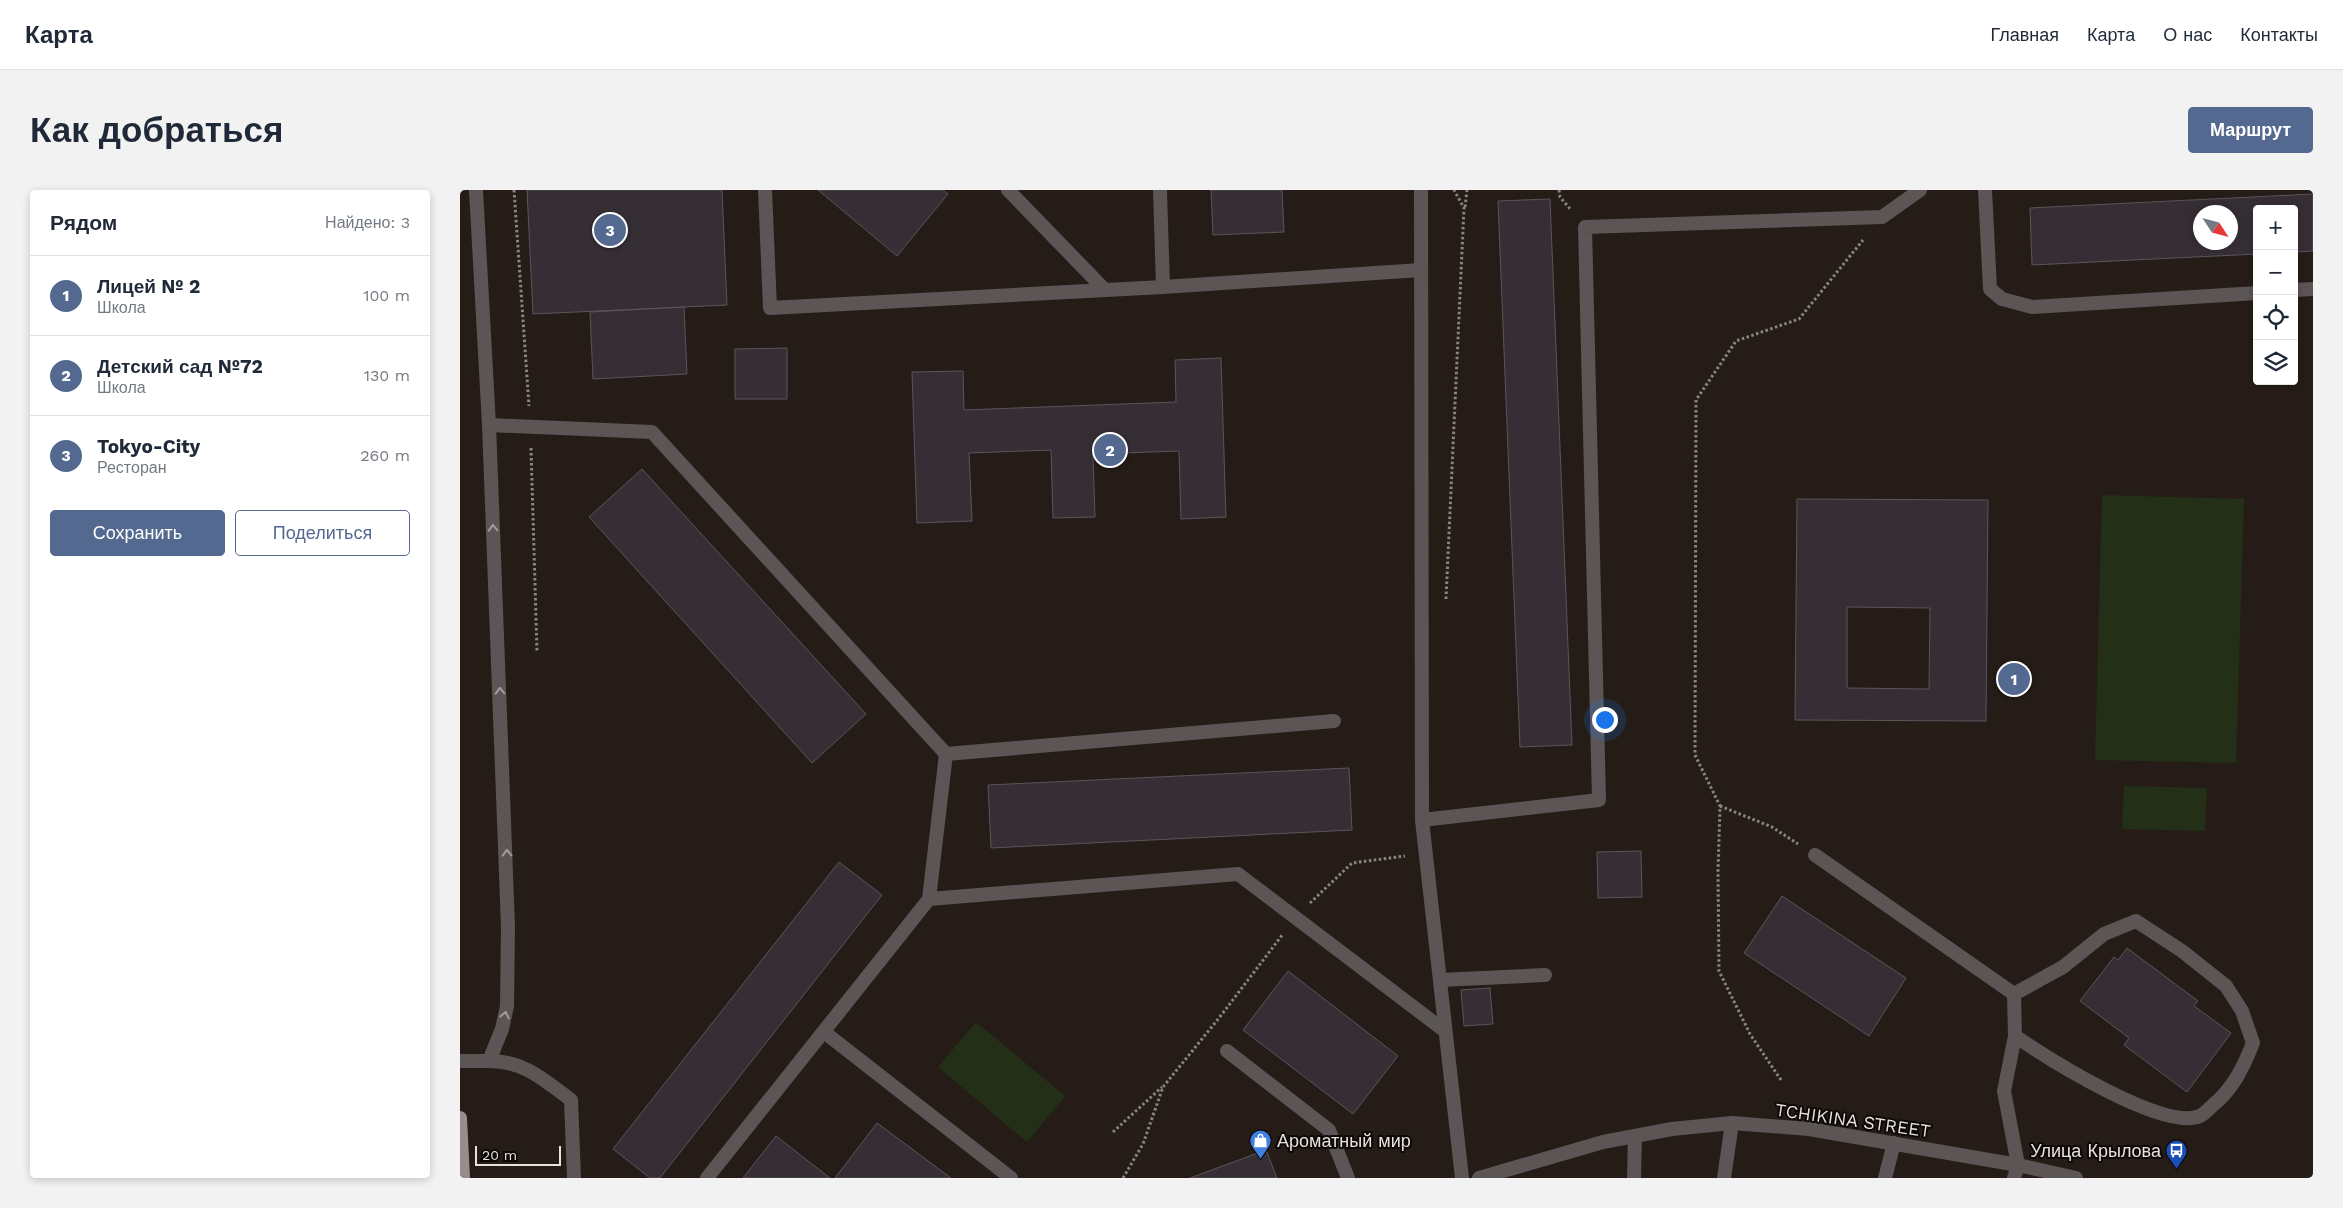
<!DOCTYPE html>
<html lang="ru">
<meta charset="utf-8">
<style>
:root{--surface:#fff;--page:#f2f2f3;--text:#1f2937;--muted:#747a83;--line:#e0e1e3;--accent:#546990}
body{margin:0;font-family:"Work Sans",sans-serif;background:var(--page);color:var(--text)}
.controls{position:absolute;right:15px;top:15px;display:grid;overflow:hidden;border-radius:5px;box-shadow:0 2px 8px #0003}
.controls button{width:45px;height:45px;display:grid;place-items:center;padding:0;border:0;border-bottom:1px solid var(--line);background:var(--surface);color:var(--text);font:25px sans-serif}
.compass{position:absolute;left:1733px;top:15px;width:45px;height:45px;border-radius:50%;background:var(--surface);box-shadow:0 2px 8px #0003;rotate:126deg}
.scale{position:absolute;left:15px;bottom:12px;width:86px;box-sizing:border-box;padding-left:5px;border:2px solid #e8e1de;border-top:0;font-size:14px;line-height:18px;white-space:nowrap;color:#e8e1de;-webkit-text-stroke:4px #0c0806;paint-order:stroke}
.you{position:absolute;left:1144px;top:529px;width:18px;height:18px;margin:-12px;border:4px solid #fff;border-radius:50%;background:#1a73e8;box-shadow:0 0 0 8px #1a73e833}
.badge{display:grid;place-items:center;width:32px;height:32px;border-radius:50%;background:var(--accent);color:#fff;font-size:16px;font-weight:700}
.pin{position:absolute;translate:-50% -50%;border:2px solid #fff;box-shadow:0 1px 5px #0006}
.list{margin:0;padding:0;list-style:none}
h2{display:flex;justify-content:space-between;align-items:center;height:65px;margin:0;padding:0 20px;font-size:21px}
h2 small{font-size:16px;font-weight:400;color:var(--muted)}
.list li{display:grid;grid-template-columns:32px 1fr auto;gap:15px;align-items:center;box-sizing:border-box;height:80px;padding:0 20px;border-top:1px solid var(--line)}
.list b{display:block;font-size:19px;white-space:nowrap}
.list p{margin:0;font-size:16px;white-space:nowrap;color:var(--muted)}
.list em{font-size:16px;font-style:normal;color:var(--muted)}
.actions{display:flex;gap:10px;padding:15px 20px}
.actions a{flex:1;padding:11px 0;border:1px solid var(--accent);border-radius:5px;text-align:center;font-size:18px;color:var(--accent)}
.actions .main{background:var(--accent);color:#fff}
.icon{flex:none;width:28px;height:28px;fill:none;stroke:currentColor;stroke-width:2;stroke-linecap:round;stroke-linejoin:round}
.map{position:relative;flex:none;width:1853px;height:988px;overflow:hidden;border-radius:5px}
header{display:flex;align-items:center;gap:30px;box-sizing:border-box;height:70px;padding:0 25px;background:var(--surface);border-bottom:1px solid var(--line)}
header strong{font-size:24px}
nav{display:flex;gap:28px;margin-inline-start:auto;font-size:18px}
.intro{display:flex;align-items:center;justify-content:space-between;box-sizing:border-box;height:120px;padding:0 30px}
h1{margin:0;font-size:35px}
.button{padding:12px 22px;border-radius:5px;background:var(--accent);color:#fff;font-size:18px;font-weight:700}
main{display:flex;gap:30px;padding:0 30px}
aside{flex:1;background:var(--surface);border-radius:5px;box-shadow:0 2px 8px #0003}
.map>svg:first-child{display:block}
</style>
<header>
<strong>Карта</strong>
<nav><a>Главная</a><a>Карта</a><a>О нас</a><a>Контакты</a></nav>
</header>
<div class="intro"><h1>Как добраться</h1><a class="button">Маршрут</a></div>
<main>
<aside>
<h2>Рядом<small>Найдено: 3</small></h2>
<ul class="list">
<li><span class="badge">1</span><div><b>Лицей № 2</b><p>Школа</p></div><em>100 m</em></li>
<li><span class="badge">2</span><div><b>Детский сад №72</b><p>Школа</p></div><em>130 m</em></li>
<li><span class="badge">3</span><div><b>Tokyo-City</b><p>Ресторан</p></div><em>260 m</em></li>
</ul>
<div class="actions"><a class="main">Сохранить</a><a>Поделиться</a></div>
</aside>
<div class="map">
<svg width="1853" height="988" viewBox="0 0 1853 988">
<rect width="100%" height="100%" fill="#261c17"/>
<g fill="#242f17">
<path d="M1642,305L1784,309L1776,573L1635,570Z"/>
<path d="M1664,596L1747,598L1745,641L1662,639Z"/>
<path d="M516,832L605,906L567,952L478,877Z"/>
</g>
<g fill="#362e35" stroke="#5d545c" fill-rule="evenodd">
<path d="M67,0H262L267,115L73,124Z"/>
<path d="M358,0H483L488,4L437,66Z"/>
<path d="M751,0H822L824,42L753,45Z"/>
<path d="M1853,4V61L1834,62V19H1797V64L1572,75L1570,18ZM1740,22H1770V52H1740Z"/>
<path d="M1090,9L1112,555L1060,557L1038,11Z"/>
<path d="M224,117L227,184L133,189L130,122Z"/>
<path d="M327,158V209H275V159Z"/>
<path d="M761,168L766,327L721,329L719,261L633,264L635,327L593,328L591,260L509,263L512,331L457,333L452,182L503,181L504,220L716,212L715,170Z"/>
<path d="M182,279L406,524L352,573L129,327Z"/>
<path d="M1337,309L1528,310L1526,531L1335,530ZM1387,417L1470,418L1469,499L1387,498Z"/>
<path d="M889,578L892,640L531,658L528,595Z"/>
<path d="M1181,661L1182,707L1138,708L1137,662Z"/>
<path d="M379,672L422,705L200,988H190L153,959Z"/>
<path d="M1322,706L1446,788L1409,846L1284,763Z"/>
<path d="M1667,758L1738,811L1734,816L1771,843L1727,902L1664,855L1669,848L1620,811L1654,767L1658,770Z"/>
<path d="M828,781L938,866L893,924L783,840Z"/>
<path d="M1030,798L1033,834L1004,836L1001,800Z"/>
<path d="M417,933L491,988H375Z"/>
<path d="M316,946L370,988H283Z"/>
<path d="M806,960L817,988H730Z"/>
</g>
<g fill="none" stroke-linecap="round" stroke-linejoin="round">
<g stroke="#8c8480" stroke-width="3" stroke-dasharray="2.5 2.5" stroke-linecap="butt">
<path d="M54,0L69,216"/>
<path d="M1099,0L1100,7L1111,20"/>
<path d="M1005,17L1007,0"/>
<path d="M71,258L77,462"/>
<path d="M986,409L1004,18L994,0"/>
<path d="M1260,616L1312,637L1338,654"/>
<path d="M850,713L892,673L945,666"/>
<path d="M1321,890L1290,844L1259,781L1258,681L1260,616L1235,565L1236,210L1276,151L1339,129L1403,50"/>
<path d="M653,942L702,897"/>
<path d="M663,988L683,954L703,897L759,828L823,744"/>
</g>
<g stroke="#5c5556" stroke-width="14">
<path d="M305,0L310,118L703,97L961,80"/>
<path d="M548,0L645,100"/>
<path d="M700,0L703,97"/>
<path d="M961,0L962,630"/>
<path d="M1525,0L1530,99L1542,109L1572,117L1797,103"/>
<path d="M1834,100L1853,99"/>
<path d="M29,235L192,242L486,564L874,531"/>
<path d="M1355,665L1554,804"/>
<path d="M469,709L486,564"/>
<path d="M980,790L1085,785"/>
<path d="M364,842L551,988"/>
<path d="M1555,846C1587,868 1704,942 1740,926C1744,924 1749,919 1752,916C1773,899 1783,878 1793,853L1782,821L1766,796L1722,761L1676,731L1644,744L1603,777L1554,804L1555,846L1544,901L1558,975"/>
<path d="M767,861L869,940L888,988"/>
<path d="M29,871C65,871 84,890 111,910L114,988"/>
<path d="M247,988L469,709L778,684L985,841"/>
<path d="M1002,988L962,630L1139,610L1125,37L1422,27L1460,0"/>
<path d="M1174,988L1175,946"/>
<path d="M1264,988L1272,933"/>
<path d="M1425,988L1434,953"/>
</g>
<g stroke="#5c5556" stroke-width="14">
<path d="M0,871H29L42,839L47,816L48,737L29,235L16,0"/>
<path d="M1554,988L1558,975"/>
</g>
<path stroke="#5c5556" stroke-width="14" d="M1019,988L1143,952L1212,939L1272,933L1349,939L1558,975L1616,988"/>
<path stroke="#998c8d" stroke-width="14" d="M0,928L3,988"/>
</g>
<defs><path id="oneway-chevron" d="M-2-3.5L2.5 0L-2 3.5" fill="none" stroke-width="1.6" stroke-linecap="round" stroke-linejoin="round" transform="scale(1.25)"/></defs>
<g stroke="#a29b9a">
<use href="#oneway-chevron" transform="translate(33 338) rotate(-92)"/>
<use href="#oneway-chevron" transform="translate(40 501) rotate(-92)"/>
<use href="#oneway-chevron" transform="translate(47 663) rotate(-91)"/>
<use href="#oneway-chevron" transform="translate(45 825) rotate(-78)"/>
</g>
<defs>
<symbol id="shop-pin" viewBox="-11 -11 22 30"><path d="M0 17L-7.5 6A9.5 9.5 0 1 1 7.5 6Z" fill="#3f7fe0" stroke="#0c0806"/><path d="M-5-2.5h2.3a2.7 3.5 0 0 1 5.4 0H5L5.5 6h-11ZM-1.5-2.5h3a1.5 2.3 0 0 0-3 0Z" fill="#fff"/></symbol>
<symbol id="bus-pin" viewBox="-11 -11 22 30"><path d="M0 17L-7.5 6A9.5 9.5 0 1 1 7.5 6Z" fill="#1a4fb4" stroke="#0c0806"/><path d="M-5-6H5V4H4V6H2V4H-2V6H-4V4H-5ZM-3.5-4V0h7V-4ZM-3.5 1.2v1.5H-2V1.2ZM2 1.2v1.5H3.5V1.2Z" fill="#fff"/></symbol>
</defs>
<g fill-rule="evenodd">
<use href="#shop-pin" x="788" y="938" width="25" height="34"/>
<use href="#bus-pin" x="1704" y="948" width="25" height="34"/>
</g>
<g text-anchor="middle" dominant-baseline="central" stroke-width="4" stroke-linejoin="round" paint-order="stroke">
<g font-size="18" fill="#e8e1de" stroke="#0c0806">
<text transform="translate(1393 930) rotate(8)">TCHIKINA STREET</text>
</g>
<g font-size="18" fill="#e8e1de" stroke="#0c0806" text-anchor="start">
<text x="817" y="950">Ароматный мир</text>
<text x="1701" y="960" text-anchor="end">Улица Крылова</text>
</g>
</g>
</svg>
<div class="controls">
<button>+</button>
<button>−</button>
<button><svg class="icon" aria-label="locate" viewBox="0 0 24 24"><circle cx="12" cy="12" r="6"/><path d="M12 2v4M12 18v4M2 12h4M18 12h4"/></svg></button>
<button><svg class="icon" aria-label="layers" viewBox="0 0 24 24"><path d="M12 4l9 5-9 5-9-5zM3 14l9 5 9-5"/></svg></button>
</div>
<svg class="compass" viewBox="-18 -18 36 36"><path d="M0-13l5 13h-10z" fill="#e53935"/><path d="M0 13l5-13h-10z" fill="#747a83"/></svg>
<div class="scale">20 m</div>
<div class="you"></div>
<div class="pin badge" style="left:1554px;top:489px">1</div>
<div class="pin badge" style="left:650px;top:260px">2</div>
<div class="pin badge" style="left:150px;top:40px">3</div>
</div>
</main>
